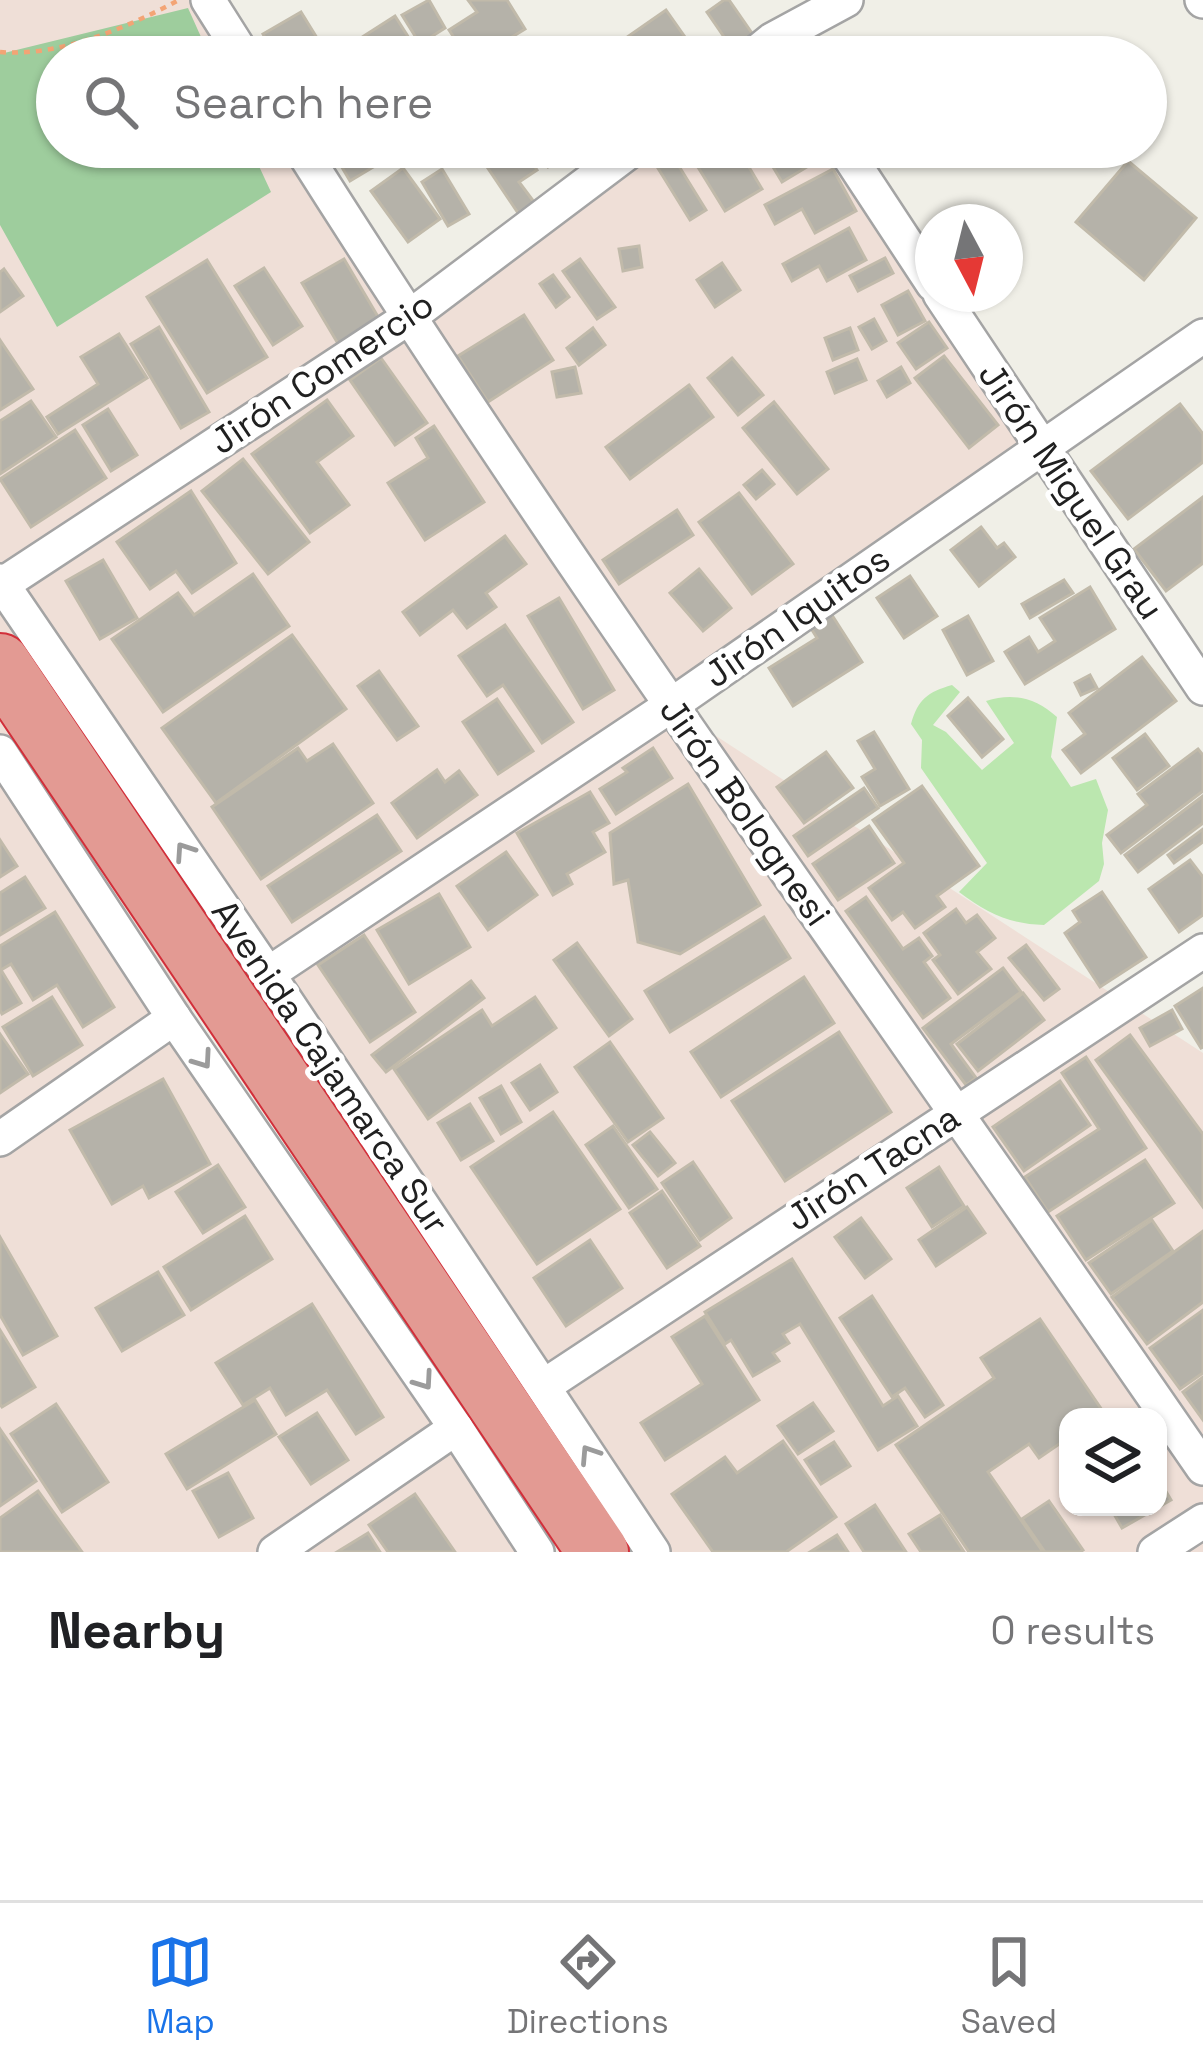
<!DOCTYPE html>
<meta charset="utf-8">
<style>
:root{--surface:#fff;--page:#f2f2f2;--text:#202124;--muted:#757577;--line:#e0e0e0;--accent:#1a73e8}
body{margin:0;font-family:"Space Grotesk",sans-serif;background:var(--page);color:var(--text)}
.controls{position:absolute;right:36px;bottom:36px;display:grid;overflow:hidden;border-radius:24px;box-shadow:0 3px 9px #0004}
.controls button{width:108px;height:108px;display:grid;place-items:center;padding:0;border:0;border-bottom:3px solid var(--line);background:var(--surface);color:var(--text);font:60px sans-serif}
.compass{position:absolute;left:915px;top:204px;width:108px;height:108px;border-radius:50%;background:var(--surface);box-shadow:0 3px 9px #0004;rotate:173deg}
.list{margin:0;padding:0;list-style:none}
h2{display:flex;justify-content:space-between;align-items:center;height:156px;margin:0;padding:0 48px;font-size:51px}
h2 small{font-size:39px;font-weight:400;color:var(--muted)}
.icon{flex:none;width:66px;height:66px;fill:none;stroke:currentColor;stroke-width:2;stroke-linecap:round;stroke-linejoin:round}
.map{position:relative;flex:none;width:1203px;height:1552px;overflow:hidden}
.search{position:absolute;background:var(--surface);box-shadow:0 3px 9px #0004;left:36px;right:36px;top:36px;height:132px;display:flex;align-items:center;gap:30px;box-sizing:border-box;padding:0 42px;border-radius:66px;color:var(--muted);font-size:45px}
.sheet{height:348px;background:var(--surface)}
nav{display:flex;justify-content:space-around;align-items:center;box-sizing:border-box;height:168px;border-top:3px solid var(--line);background:var(--surface);font-size:33px;color:var(--muted)}
nav a{display:grid;justify-items:center;gap:6px}
nav .on{color:var(--accent)}
.map>svg:first-child{display:block}
</style>
<div class="map">
<svg width="1203" height="1552" viewBox="0 0 1203 1552">
<rect width="100%" height="100%" fill="#f0efe7"/>
<path fill="#efdfd7" fill-rule="evenodd" d="M0,0H208L244,57H57V147H300L408,318L635,147H843L1040,446L670,706L1203,1053V1552H652L268,974L175,1018L528,1552H0ZM1068,1417H1158V1507H1068Z"/>
<path fill="#bbe7af" d="M952,685L960,692L933,725L946,732L982,770L1014,743L986,701C1013,692 1036,698 1057,717L1051,757L1071,787L1096,779L1108,810L1102,843L1104,864L1099,881L1044,925C1009,924 987,913 959,892L987,863L921,768L922,740L911,724C918,699 928,692 952,685Z"/>
<path fill="#9ecd9d" d="M188,8L210,57H57V147H250L271,192L57,327L0,225V54Z"/>
<g fill="#b5b2a9" stroke="#c1baaa" stroke-width="3">
<path d="M429,0L445,28L420,44L402,15Z"/>
<path d="M468,0H507L525,29L504,42L514,57H467L449,30L477,12Z"/>
<path d="M724,0H729L754,36L733,50L707,12Z"/>
<path d="M666,10L699,57H631L620,42Z"/>
<path d="M301,12L317,38L285,57H276L263,34Z"/>
<path d="M395,16L421,57H362L353,43Z"/>
<path d="M330,147H405V148L350,181Z"/>
<path d="M491,147H522L537,170L519,182L534,202L518,213L479,155Z"/>
<path d="M535,147H579L548,167Z"/>
<path d="M694,147H737L762,189L725,211L688,151Z"/>
<path d="M761,147H820L825,156L782,182Z"/>
<path d="M672,155L706,210L690,220L656,165Z"/>
<path d="M1128,161L1196,218L1144,280L1076,222Z"/>
<path d="M403,168L440,219L408,242L371,191Z"/>
<path d="M442,169L469,214L448,226L422,182Z"/>
<path d="M833,169L856,211L815,233L802,209L775,224L765,205Z"/>
<path d="M849,228L866,260L827,281L819,266L792,281L783,264Z"/>
<path d="M639,246L642,267L623,271L619,249Z"/>
<path d="M885,258L893,273L858,291L850,276Z"/>
<path d="M344,259L384,327L343,352L302,283Z"/>
<path d="M580,259L615,307L597,319L563,271Z"/>
<path d="M207,260L267,357L207,393L147,297Z"/>
<path d="M722,263L740,290L715,307L697,280Z"/>
<path d="M264,268L302,326L273,345L235,286Z"/>
<path d="M4,269L23,296L0,312V272Z"/>
<path d="M553,275L569,297L556,307L540,284Z"/>
<path d="M908,291L925,321L898,335L882,305Z"/>
<path d="M524,315L553,360L488,402L458,356Z"/>
<path d="M874,319L886,341L872,349L859,327Z"/>
<path d="M929,322L947,348L916,369L898,343Z"/>
<path d="M159,327L209,412L181,428L131,344Z"/>
<path d="M593,328L605,345L579,365L567,348Z"/>
<path d="M850,328L858,350L833,360L825,338Z"/>
<path d="M119,334L147,378L58,434L47,417L98,384L81,357Z"/>
<path d="M0,340L33,389L0,410Z"/>
<path d="M944,356L998,425L969,448L915,378Z"/>
<path d="M381,358L427,423L395,445L350,380Z"/>
<path d="M732,358L763,395L738,415L708,378Z"/>
<path d="M857,359L866,380L835,393L827,372Z"/>
<path d="M575,367L581,393L557,397L552,372Z"/>
<path d="M901,367L910,383L887,397L878,381Z"/>
<path d="M689,385L713,417L630,479L606,447Z"/>
<path d="M327,400L353,436L317,462L349,505L310,533L252,454Z"/>
<path d="M31,401L56,437L0,474V421Z"/>
<path d="M774,402L828,469L797,494L743,428Z"/>
<path d="M1180,404L1203,434V462L1128,519L1091,471Z"/>
<path d="M108,409L137,455L111,471L83,425Z"/>
<path d="M434,426L484,502L425,540L388,483L428,458L416,438Z"/>
<path d="M75,430L106,478L31,527L0,479Z"/>
<path d="M243,459L309,542L268,574L202,491Z"/>
<path d="M762,470L774,484L756,499L744,485Z"/>
<path d="M191,491L236,563L192,593L176,571L150,589L117,542Z"/>
<path d="M739,493L793,564L752,594L699,522Z"/>
<path d="M1203,497V563L1166,591L1134,549Z"/>
<path d="M677,510L693,535L619,584L603,560Z"/>
<path d="M981,527L997,548L1004,543L1015,557L979,586L951,550Z"/>
<path d="M505,536L526,564L486,593L496,607L467,628L453,610L420,635L403,612Z"/>
<path d="M103,560L137,618L100,639L66,581Z"/>
<path d="M699,569L731,608L703,631L670,593Z"/>
<path d="M253,574L289,626L163,712L112,639L178,593L194,615Z"/>
<path d="M910,576L937,616L904,638L877,598Z"/>
<path d="M1064,580L1073,593L1030,618L1022,604Z"/>
<path d="M1090,587L1115,629L1025,684L1005,652L1029,637L1038,652L1055,641L1040,618Z"/>
<path d="M559,598L614,690L583,709L528,616Z"/>
<path d="M830,612L862,662L793,706L769,668L817,638L809,625Z"/>
<path d="M968,616L993,661L967,675L943,630Z"/>
<path d="M505,625L573,722L542,743L503,685L487,696L459,656Z"/>
<path d="M292,635L346,709L216,803L162,728Z"/>
<path d="M1142,657L1176,701L1081,773L1063,750L1085,734L1069,713Z"/>
<path d="M379,671L418,726L397,740L358,686Z"/>
<path d="M1090,675L1097,688L1081,695L1075,683Z"/>
<path d="M968,698L1003,739L982,757L948,716Z"/>
<path d="M497,699L533,751L498,774L463,722Z"/>
<path d="M874,732L909,789L880,806L862,777L875,769L858,741Z"/>
<path d="M1145,734L1169,766L1137,790L1113,758Z"/>
<path d="M333,744L373,803L261,879L212,807L298,748L307,761Z"/>
<path d="M653,748L672,778L616,814L600,789L627,772L623,768Z"/>
<path d="M1198,749L1203,755V791L1121,853L1107,835L1147,805L1138,794Z"/>
<path d="M826,752L853,788L804,823L777,787Z"/>
<path d="M437,770L445,782L459,771L477,795L417,838L392,803Z"/>
<path d="M688,784L760,905L680,954L638,942L628,880L614,884L610,833Z"/>
<path d="M922,786L979,866L937,896L945,907L915,928L903,912L892,920L869,888L904,863L873,820Z"/>
<path d="M864,788L878,808L808,856L794,836Z"/>
<path d="M590,792L609,823L593,832L605,852L567,874L572,884L553,895L517,833Z"/>
<path d="M1203,796V823L1138,872L1125,855Z"/>
<path d="M377,815L401,851L292,922L268,886Z"/>
<path d="M869,826L894,863L838,900L813,864Z"/>
<path d="M1203,829V842L1174,863L1168,855Z"/>
<path d="M0,840L17,866L0,877Z"/>
<path d="M506,852L537,895L488,930L457,886Z"/>
<path d="M1190,860L1203,877V915L1179,932L1149,889Z"/>
<path d="M25,877L45,908L0,935V893Z"/>
<path d="M1102,892L1146,957L1100,987L1065,933L1080,922L1073,911Z"/>
<path d="M439,894L470,947L409,984L377,930Z"/>
<path d="M866,897L903,949L919,938L932,956L924,962L950,998L923,1018L846,911Z"/>
<path d="M956,909L966,923L977,915L995,938L977,952L991,969L958,994L933,960L940,955L924,933Z"/>
<path d="M55,912L114,1007L83,1027L57,985L33,1000L11,964L1,970L21,1003L2,1014L0,1010V946Z"/>
<path d="M764,917L790,958L670,1032L645,991Z"/>
<path d="M364,935L415,1012L370,1042L318,965Z"/>
<path d="M577,943L632,1019L609,1036L554,960Z"/>
<path d="M1026,945L1059,989L1044,1000L1009,958Z"/>
<path d="M1003,968L1021,992L951,1044L976,1078L966,1085L923,1028Z"/>
<path d="M804,977L834,1023L721,1097L691,1052Z"/>
<path d="M471,981L484,998L386,1072L372,1055Z"/>
<path d="M1203,988V1047L1201,1048L1175,1006Z"/>
<path d="M1023,993L1044,1020L978,1071L957,1044Z"/>
<path d="M52,997L82,1045L33,1076L3,1027Z"/>
<path d="M535,997L556,1028L428,1119L394,1069L482,1010L492,1026Z"/>
<path d="M1172,1010L1182,1029L1150,1046L1140,1028Z"/>
<path d="M839,1032L891,1112L785,1181L732,1101Z"/>
<path d="M0,1034L28,1074L0,1093Z"/>
<path d="M1130,1035L1203,1134V1207L1096,1060Z"/>
<path d="M610,1042L663,1118L628,1142L575,1067Z"/>
<path d="M1086,1057L1146,1148L1048,1212L1025,1177L1099,1129L1062,1073Z"/>
<path d="M540,1065L557,1092L530,1110L512,1083Z"/>
<path d="M163,1079L210,1164L149,1198L143,1186L112,1204L70,1130Z"/>
<path d="M1060,1081L1090,1125L1024,1171L993,1127Z"/>
<path d="M501,1086L521,1122L501,1134L480,1098Z"/>
<path d="M470,1104L493,1141L461,1160L438,1123Z"/>
<path d="M553,1112L620,1209L537,1264L471,1167Z"/>
<path d="M613,1126L657,1189L629,1208L586,1145Z"/>
<path d="M650,1132L675,1163L658,1176L633,1145Z"/>
<path d="M1145,1160L1174,1203L1086,1260L1057,1216Z"/>
<path d="M693,1162L731,1218L700,1240L662,1183Z"/>
<path d="M218,1165L245,1207L203,1233L176,1192Z"/>
<path d="M939,1167L964,1206L932,1227L907,1188Z"/>
<path d="M662,1191L700,1246L667,1268L630,1213Z"/>
<path d="M967,1207L985,1233L936,1266L919,1240Z"/>
<path d="M245,1216L272,1259L191,1310L164,1267Z"/>
<path d="M861,1218L891,1259L865,1278L835,1237Z"/>
<path d="M1152,1220L1173,1251L1111,1294L1089,1263Z"/>
<path d="M1203,1231V1302L1147,1344L1112,1297Z"/>
<path d="M0,1237L57,1336L23,1355L0,1315Z"/>
<path d="M590,1240L622,1288L566,1326L534,1278Z"/>
<path d="M792,1259L883,1406L898,1396L917,1426L878,1450L800,1324L783,1334L789,1343L773,1353L779,1361L753,1376L731,1340L725,1344L705,1312Z"/>
<path d="M158,1272L184,1315L122,1351L96,1308Z"/>
<path d="M872,1296L943,1405L925,1417L905,1388L892,1397L840,1318Z"/>
<path d="M312,1304L383,1417L356,1434L327,1390L286,1415L270,1388L243,1405L216,1363Z"/>
<path d="M1203,1310V1373L1180,1389L1150,1348Z"/>
<path d="M705,1316L759,1400L665,1460L641,1423L702,1384L672,1337Z"/>
<path d="M1040,1319L1104,1413L1099,1417H1068V1438L1039,1458L1029,1444L988,1472L1043,1552H969L896,1445L994,1378L981,1358Z"/>
<path d="M0,1330L35,1387L2,1407L0,1404Z"/>
<path d="M1203,1377V1420L1183,1392Z"/>
<path d="M255,1400L276,1434L187,1489L166,1454Z"/>
<path d="M813,1403L833,1431L798,1454L778,1426Z"/>
<path d="M56,1404L108,1482L62,1512L11,1434Z"/>
<path d="M317,1413L348,1460L311,1484L279,1437Z"/>
<path d="M0,1429L36,1481L0,1506Z"/>
<path d="M783,1441L836,1517L786,1552H713L672,1494L725,1457L737,1473Z"/>
<path d="M834,1442L850,1466L821,1484L805,1460Z"/>
<path d="M228,1473L253,1518L219,1537L193,1491Z"/>
<path d="M1158,1478L1171,1500L1122,1528L1110,1507H1158Z"/>
<path d="M38,1491L82,1552H0V1518Z"/>
<path d="M415,1494L455,1552H388L369,1525Z"/>
<path d="M1049,1501L1083,1550L1080,1552H1045L1022,1519Z"/>
<path d="M875,1505L906,1552H864L846,1524Z"/>
<path d="M940,1515L964,1552H921L909,1534Z"/>
<path d="M368,1533L380,1552H337Z"/>
<path d="M837,1535L848,1552H810Z"/>
</g>
<g fill="none" stroke-linecap="round" stroke-linejoin="round">
<defs>
<g id="street">
<path d="M208,0L244,57"/>
<path d="M1202,0L1203,1"/>
<path d="M751,57L772,40L846,0"/>
<path d="M300,147C585,598 901,1028 1203,1468"/>
<path d="M843,147L933,284"/>
<path d="M940,294L1203,688"/>
<path d="M0,581L268,974L653,1552"/>
<path d="M0,586L408,318L635,147"/>
<path d="M0,752L174,1018L456,1428L537,1552"/>
<path d="M268,974L670,706L1203,336"/>
<path d="M0,1139L174,1018"/>
<path d="M544,1386L1203,951"/>
<path d="M275,1552L456,1428"/>
<path d="M1155,1552L1203,1521"/>
</g>
<path id="highway" d="M0,664L598,1552"/>
</defs>
<use href="#street" stroke="#a4a4a4" stroke-width="38"/>
<use href="#highway" stroke="#d22f3a" stroke-width="64"/>
<path stroke="#f3a475" stroke-width="4.5" stroke-dasharray="6 6" stroke-linecap="butt" d="M0,52C59,57 126,28 177,1"/>
<use href="#street" stroke="#fff" stroke-width="33"/>
<use href="#highway" stroke="#e39a93" stroke-width="60"/>
</g>
<defs><path id="oneway-chevron" d="M-2-3.5L2.5 0L-2 3.5" fill="none" stroke-width="1.6" stroke-linecap="round" stroke-linejoin="round" transform="scale(3)"/></defs>
<g stroke="#9b9b9b">
<use href="#oneway-chevron" transform="translate(184 851) rotate(-124)"/>
<use href="#oneway-chevron" transform="translate(203 1060) rotate(55)"/>
<use href="#oneway-chevron" transform="translate(424 1381) rotate(55)"/>
<use href="#oneway-chevron" transform="translate(589 1454) rotate(-123)"/>
</g>
<g text-anchor="middle" dominant-baseline="central" stroke-width="10" stroke-linejoin="round" paint-order="stroke">
<g font-size="36" fill="#202020" stroke="#fff">
<text transform="translate(322 373) rotate(-34)">Jirón Comercio</text>
<text transform="translate(1071 491) rotate(56)">Jirón Miguel Grau</text>
<text transform="translate(797 617) rotate(-35)">Jirón Iquitos</text>
<text transform="translate(745 812) rotate(55)">Jirón Bolognesi</text>
<text transform="translate(330 1067) rotate(56)">Avenida Cajamarca Sur</text>
<text transform="translate(873 1168) rotate(-33)">Jirón Tacna</text>
</g>
</g>
</svg>
<div class="controls">
<button><svg class="icon" aria-label="layers" viewBox="0 0 24 24"><path d="M12 4l9 5-9 5-9-5zM3 14l9 5 9-5"/></svg></button>
</div>
<svg class="compass" viewBox="-18 -18 36 36"><path d="M0-13l5 13h-10z" fill="#e53935"/><path d="M0 13l5-13h-10z" fill="#757577"/></svg>
<div class="search"><svg class="icon" aria-label="search" viewBox="0 0 24 24"><circle cx="10" cy="10" r="6"/><path d="M15 15l6 6"/></svg>Search here</div>
</div>
<section class="sheet">
<h2>Nearby<small>0 results</small></h2>
<ul class="list">
</ul>
</section>
<nav>
<a class="on"><svg class="icon" aria-label="map" viewBox="0 0 24 24"><path d="M3 6l6-2 6 2 6-2v14l-6 2-6-2-6 2zM9 4v14M15 6v14"/></svg>Map</a>
<a><svg class="icon" aria-label="directions" viewBox="0 0 24 24"><path d="M12 3l9 9-9 9-9-9zM9 14v-3h6M13 9l2 2-2 2"/></svg>Directions</a>
<a><svg class="icon" aria-label="saved" viewBox="0 0 24 24"><path d="M7 4h10v16l-5-4-5 4z"/></svg>Saved</a>
</nav>
